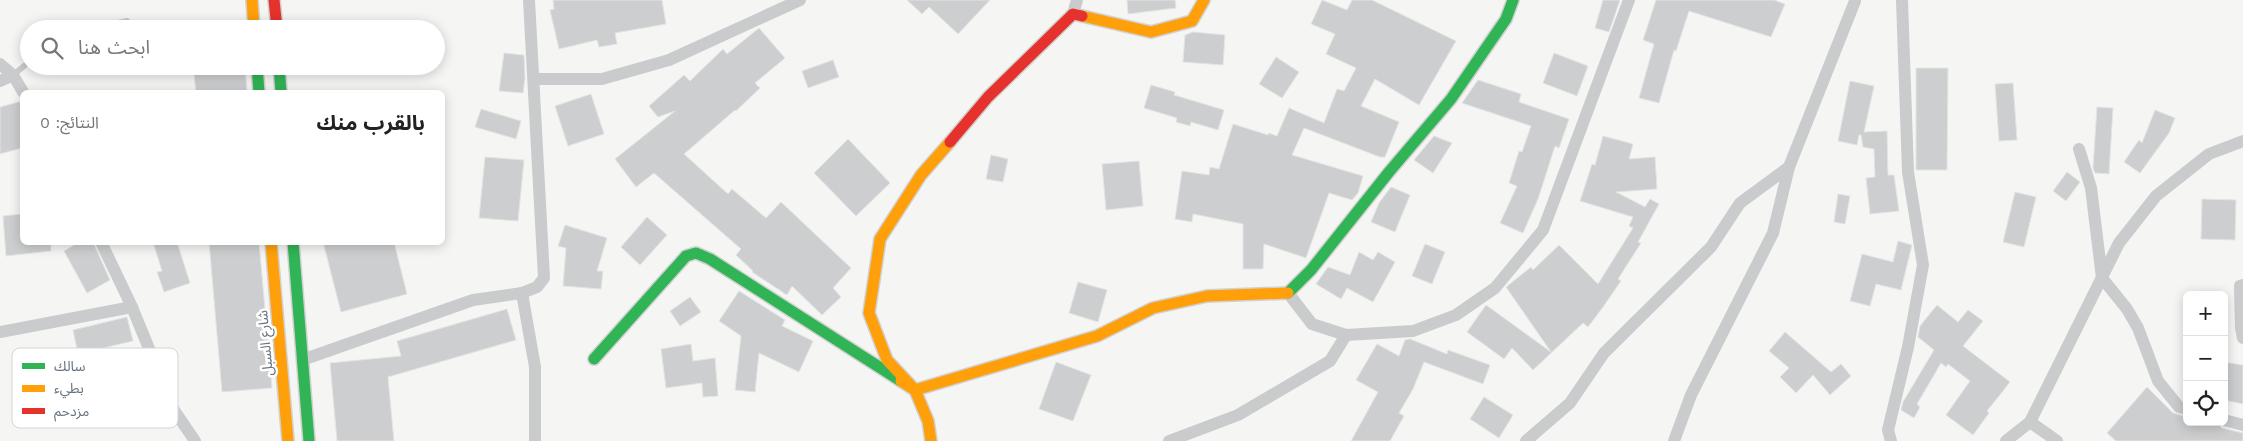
<!DOCTYPE html>
<html lang="ar">
<meta charset="utf-8">
<style>
:root{--surface:#fff;--page:#f2f2f2;--text:#222;--muted:#767676;--line:#e0e0e0}
body{margin:0;font-family:"Work Sans","Noto Sans Arabic",sans-serif;background:var(--page);color:var(--text);direction:rtl}
.controls{position:absolute;right:15px;bottom:15px;display:grid;overflow:hidden;border-radius:8px;box-shadow:0 2px 12px #0003}
.controls button{width:45px;height:45px;display:grid;place-items:center;padding:0;border:0;border-bottom:1px solid var(--line);background:var(--surface);color:var(--text);font:25px sans-serif}
.list{margin:0;padding:0;list-style:none}
h2{display:flex;justify-content:space-between;align-items:center;height:65px;margin:0;padding:0 20px;font-size:21px}
h2 small{font-size:16px;font-weight:400;color:var(--muted)}
.icon{flex:none;width:28px;height:28px;fill:none;stroke:currentColor;stroke-width:2;stroke-linecap:round;stroke-linejoin:round}
.map{position:relative;flex:none;width:2243px;height:441px;overflow:hidden;direction:ltr}
.search{position:absolute;background:var(--surface);box-shadow:0 2px 12px #0003;left:20px;top:20px;width:425px;height:55px;display:flex;align-items:center;gap:12px;box-sizing:border-box;padding:0 18px;border-radius:28px;color:var(--muted);font-size:19px}
.panel{position:absolute;background:var(--surface);box-shadow:0 2px 12px #0003;left:20px;top:90px;width:425px;height:155px;border-radius:8px;direction:rtl}
.map>svg:first-child{display:block}
</style>
<div class="map">
<svg width="2243" height="441" viewBox="0 0 2243 441">
<rect width="100%" height="100%" fill="#f5f5f4"/>
<g fill="#cdcecf" stroke="#e4e4e4">
<path d="M553,0H662L666,24L615,33L617,44L599,47L597,40L559,49L550,10L554,9Z"/>
<path d="M907,0H990L958,34L929,7L922,14Z"/>
<path d="M1127,0H1175L1176,8L1128,14Z"/>
<path d="M1322,0L1347,10L1352,0H1372L1456,41L1419,105L1375,79L1361,106L1399,122L1385,157H1380L1304,128L1292,155L1363,176L1358,193L1352,200L1329,193L1306,258L1264,244L1263,269H1243V224L1193,214L1192,222L1175,219L1182,171L1209,175L1210,167L1219,169L1233,124L1268,135L1269,133L1277,136L1289,108L1324,123L1337,89L1344,91L1356,68L1326,54L1335,34L1311,24Z"/>
<path d="M1603,0H1620L1609,32L1595,28Z"/>
<path d="M1656,0H1774L1785,4L1771,37L1689,11L1676,51L1674,50L1659,103L1639,98L1654,44L1643,40Z"/>
<path d="M759,28L785,58L755,83L760,88L736,111L735,110L684,154L728,194L732,189L766,218L781,202L851,268L833,288L841,297L822,315L792,286L787,295L752,272L753,271L736,255L741,249L654,173L636,187L615,159L675,111L658,117L649,106L684,75L690,81L723,49L727,54Z"/>
<path d="M1193,32L1225,35L1223,65L1183,62L1185,35Z"/>
<path d="M504,53L524,55L525,78L523,93L499,91Z"/>
<path d="M1554,53L1588,66L1577,96L1543,83Z"/>
<path d="M1276,57L1299,72L1282,98L1259,84Z"/>
<path d="M833,60L839,77L808,88L802,71Z"/>
<path d="M193,66H245L247,92H196Z"/>
<path d="M1916,68H1948L1947,170H1916Z"/>
<path d="M1478,80L1521,94L1519,102L1569,119L1559,148L1555,146L1538,199L1523,233L1500,223L1517,186L1509,183L1519,151L1522,152L1531,126L1462,103Z"/>
<path d="M1850,81L1874,86L1864,132L1887,131L1888,175H1894L1899,211L1870,214L1866,178L1875,177L1874,149L1863,147L1861,135H1859L1857,145L1838,141Z"/>
<path d="M2013,83L2017,140L1999,141L1995,84Z"/>
<path d="M1151,85L1175,92L1174,95L1224,110L1218,130L1191,122L1190,126L1176,122L1177,118L1144,108Z"/>
<path d="M591,94L604,134L568,146L555,106Z"/>
<path d="M22,101V148L0,154V107Z"/>
<path d="M2097,107L2113,108L2109,174L2095,173L2093,168Z"/>
<path d="M481,109L521,121L516,139L475,127Z"/>
<path d="M2155,110L2175,118L2169,133L2140,173L2124,162L2139,140L2142,143Z"/>
<path d="M1434,136L1452,143L1433,173L1414,160Z"/>
<path d="M1603,136L1633,144L1629,159L1655,157L1657,189L1616,192L1645,207L1650,199L1659,204L1638,242L1641,243L1618,279L1621,281L1603,307L1588,327L1583,323L1533,370L1512,348L1504,359L1467,332L1486,305L1551,352L1506,287L1531,267L1533,270L1559,245L1598,284L1633,228L1629,226L1633,217L1580,201L1592,164L1595,165Z"/>
<path d="M848,139L890,183L856,216L814,173Z"/>
<path d="M991,155L1008,159L1003,182L986,179Z"/>
<path d="M485,157L524,160L518,221L479,218Z"/>
<path d="M1139,161L1143,206L1106,210L1102,164Z"/>
<path d="M2067,172L2080,182L2066,201L2053,191Z"/>
<path d="M1391,187L1410,195L1395,232L1371,222L1379,203Z"/>
<path d="M2015,192L2036,197L2024,247L2003,242Z"/>
<path d="M1838,194L1850,196L1845,224L1834,222Z"/>
<path d="M2202,199L2236,200L2235,240L2201,239Z"/>
<path d="M22,214V242H51V251L6,256L3,216Z"/>
<path d="M647,217L667,235L640,265L621,247Z"/>
<path d="M565,225L607,238L597,271H603L601,289L563,286L566,248L558,246Z"/>
<path d="M1898,241L1912,245L1901,290L1876,284L1870,306L1850,301L1862,254L1893,262Z"/>
<path d="M79,242H93L110,280L87,293L64,251Z"/>
<path d="M153,242H177L190,283L164,292L157,272L162,271Z"/>
<path d="M209,242H259L272,388L222,392Z"/>
<path d="M323,242H394L407,294L341,312Z"/>
<path d="M1425,244L1445,252L1432,284L1412,276Z"/>
<path d="M1359,252L1373,260L1378,252L1395,262L1373,302L1347,288L1341,299L1316,284L1328,267L1350,275Z"/>
<path d="M1078,282L1107,290L1098,322L1069,313Z"/>
<path d="M739,291L785,320L782,326L813,341L799,372L759,353L755,392L735,390L741,336L719,321Z"/>
<path d="M690,297L701,312L680,326L670,311Z"/>
<path d="M1937,305L1958,322L1968,310L1983,321L1963,346L2010,382L1987,411L1989,413L1973,435L1946,415L1970,381L1948,364L1946,367L1941,363L1917,404L1920,407L1914,418L1901,410L1903,402L1934,350L1918,337L1920,326Z"/>
<path d="M507,309L516,340L388,377L394,441H337L330,363L401,356L397,341Z"/>
<path d="M127,317L133,341L78,354L73,330Z"/>
<path d="M1785,332L1831,372L1841,364L1851,376L1830,395L1813,375L1796,393L1780,377L1789,368L1769,351Z"/>
<path d="M1410,339L1447,354L1448,350L1490,365L1483,384L1424,362L1413,389L1399,413L1404,416L1390,441H1351L1378,392L1356,380L1377,344L1399,356L1405,340Z"/>
<path d="M691,344L693,361L715,358L718,396L703,397L702,383L666,388L661,349Z"/>
<path d="M1056,362L1091,375L1073,421L1039,409Z"/>
<path d="M2224,362L2243,365V404L2224,400Z"/>
<path d="M2147,387L2173,413L2187,417V422H2216L2222,428L2243,433V441H2116L2107,433Z"/>
<path d="M1484,397L1513,415L1499,438L1470,419Z"/>
</g>
<g fill="none" stroke-linecap="round" stroke-linejoin="round">
<defs>
<g id="fast">
<path d="M257,66L259,92"/>
<path d="M279,66L281,92"/>
<path d="M293,242L309,441"/>
<path d="M1288,293L1311,270L1389,172L1451,99L1506,19L1513,0"/>
<path d="M594,359L686,256L696,253L710,259L901,381"/>
</g>
<g id="slow">
<path d="M252,0L254,29"/>
<path d="M1082,16L1151,32L1192,21L1204,0"/>
<path d="M271,242L288,441"/>
<path d="M901,381L915,390L1097,336L1153,308L1207,296L1288,293"/>
<path d="M931,441L928,421L915,390L887,360L869,313L880,239L921,175L950,142"/>
</g>
<g id="jam">
<path d="M274,0L277,29"/>
<path d="M950,142L988,97L1073,14L1082,16"/>
</g>
</defs>
<use href="#fast" stroke="#d1d1d2" stroke-width="14"/>
<use href="#slow" stroke="#d1d1d2" stroke-width="14"/>
<use href="#jam" stroke="#d1d1d2" stroke-width="14"/>
<g stroke="#cacbcd" stroke-width="6">
<path d="M91,29L127,21"/>
<path d="M13,75L29,62"/>
</g>
<g stroke="#cacbcd" stroke-width="12">
<path d="M1073,14L1077,0"/>
<path d="M0,64L13,75L23,92"/>
<path d="M534,79H602L669,60L800,0"/>
<path d="M0,81L13,75"/>
<path d="M2079,149L2091,188L2102,278L2127,309L2138,328L2158,381L2179,407L2187,409"/>
<path d="M101,242L132,307L174,410L195,441"/>
<path d="M2243,285L2240,286L2241,328L2243,338"/>
<path d="M522,293L535,367V441"/>
<path d="M1288,293L1312,324L1346,335L1413,331L1456,315L1495,288L1543,230L1629,0"/>
<path d="M0,332L132,307"/>
<path d="M302,360L473,300L522,293L537,287L544,278L529,0"/>
<path d="M2224,420L2243,425"/>
<path d="M2030,422L2057,441"/>
<path d="M1169,441L1238,415L1330,361L1346,335"/>
<path d="M1526,441L1570,403L1604,353L1711,247L1740,203L1789,167"/>
<path d="M1674,441L1691,395L1773,233L1789,167L1855,1"/>
<path d="M1891,441L1888,430L1908,347L1923,265L1908,172L1902,0"/>
<path d="M2006,441L2030,422L2119,243L2156,196L2209,154L2243,141"/>
</g>
<use href="#fast" stroke="#30b455" stroke-width="11"/>
<use href="#slow" stroke="#ff9f0a" stroke-width="11"/>
<use href="#jam" stroke="#e5322d" stroke-width="11"/>
</g>
<g text-anchor="middle" dominant-baseline="central" stroke-width="5" stroke-linejoin="round" paint-order="stroke">
<g font-size="14" fill="#677381" stroke="#fff">
<text transform="translate(265 343) rotate(-95)">شارع السبل</text>
</g>
</g>
<rect x="12" y="348" width="166" height="80" rx="8" fill="#fff" stroke="#d1d5d9" stroke-width="1"/>
<rect x="22" y="363" width="23" height="6" fill="#30b455"/>
<rect x="22" y="385" width="23" height="7" fill="#ff9f0a"/>
<rect x="22" y="408" width="23" height="6" fill="#e5322d"/>
<g font-size="14" fill="#677381">
<text x="54" y="371">سالك</text>
<text x="54" y="393">بطيء</text>
<text x="54" y="416">مزدحم</text>
</g>
</svg>
<div class="controls">
<button>+</button>
<button>−</button>
<button><svg class="icon" aria-label="locate" viewBox="0 0 24 24"><circle cx="12" cy="12" r="6"/><path d="M12 2v4M12 18v4M2 12h4M18 12h4"/></svg></button>
</div>
<div class="search"><svg class="icon" aria-label="search" viewBox="0 0 24 24"><circle cx="10" cy="10" r="6"/><path d="M15 15l6 6"/></svg>ابحث هنا</div>
<section class="panel">
<h2>بالقرب منك<small>النتائج: 0</small></h2>
<ul class="list">
</ul>
</section>
</div>
